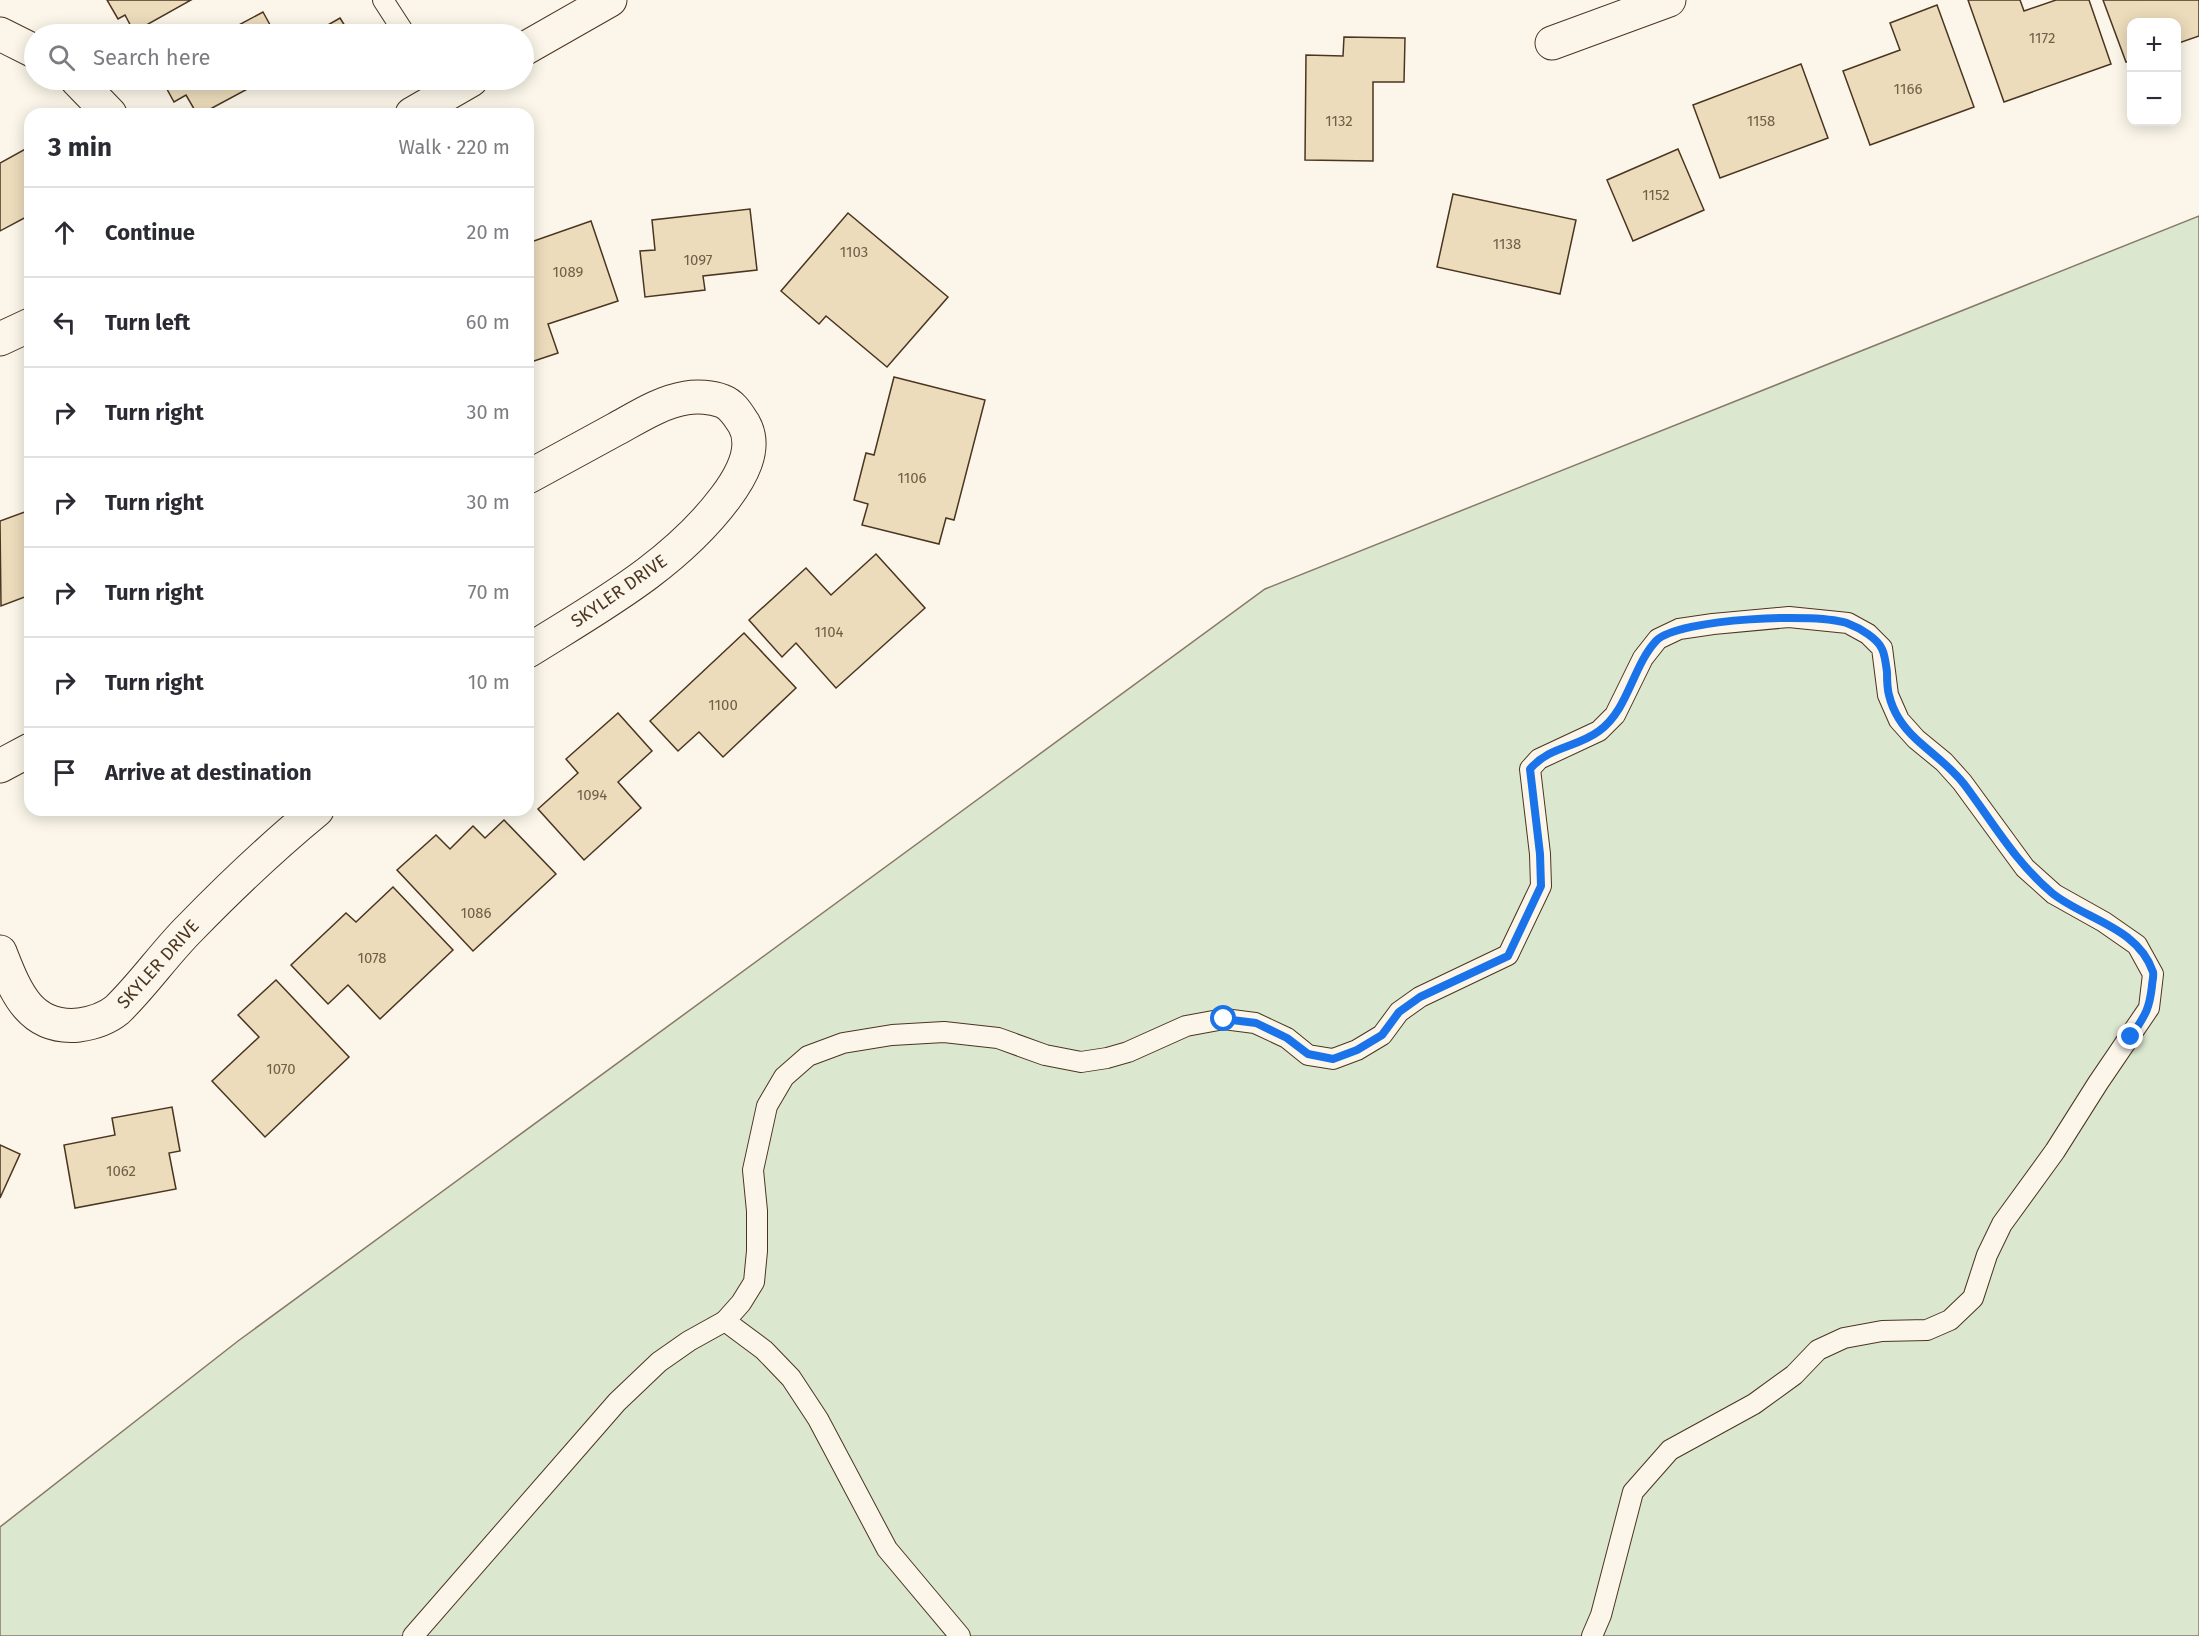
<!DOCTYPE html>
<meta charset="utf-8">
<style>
:root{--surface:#fff;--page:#f7f7f7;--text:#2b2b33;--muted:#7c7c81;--line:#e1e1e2}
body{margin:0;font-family:"Fira Sans",sans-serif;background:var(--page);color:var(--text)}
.controls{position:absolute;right:18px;top:18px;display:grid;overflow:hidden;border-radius:12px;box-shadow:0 3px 15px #0003}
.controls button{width:54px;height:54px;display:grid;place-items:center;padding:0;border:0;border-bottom:2px solid var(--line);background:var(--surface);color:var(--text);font:30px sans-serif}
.stop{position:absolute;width:18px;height:18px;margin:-14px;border:4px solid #1a73e8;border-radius:50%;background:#fff}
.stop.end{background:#1a73e8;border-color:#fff;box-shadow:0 2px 6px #0008}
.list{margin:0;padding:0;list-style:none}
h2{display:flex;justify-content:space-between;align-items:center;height:78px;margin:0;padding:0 24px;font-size:26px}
h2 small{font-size:20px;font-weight:400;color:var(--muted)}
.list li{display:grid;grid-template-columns:39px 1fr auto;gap:18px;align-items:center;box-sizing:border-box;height:90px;padding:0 24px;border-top:2px solid var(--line)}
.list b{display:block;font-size:22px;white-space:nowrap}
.list em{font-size:20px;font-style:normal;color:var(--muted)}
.icon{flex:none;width:33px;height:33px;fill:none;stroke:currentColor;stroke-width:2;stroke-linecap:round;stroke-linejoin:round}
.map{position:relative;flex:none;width:2199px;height:1636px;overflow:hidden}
.search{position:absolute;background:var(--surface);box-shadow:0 3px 15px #0003;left:24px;top:24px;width:510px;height:66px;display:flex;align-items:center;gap:15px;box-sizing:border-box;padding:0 21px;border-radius:33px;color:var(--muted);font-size:22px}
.panel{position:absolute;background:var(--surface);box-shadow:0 3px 15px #0003;left:24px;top:108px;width:510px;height:708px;border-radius:18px}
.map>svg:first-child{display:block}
</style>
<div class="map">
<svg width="2199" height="1636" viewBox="0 0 2199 1636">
<rect width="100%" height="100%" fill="#fbf6e9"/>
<path fill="#dce7d0" stroke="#887966" stroke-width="1.5" d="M2199,216V1636H0V1527L238,1341L1265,589Z"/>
<g fill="#ecdcbc" stroke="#4a3520" stroke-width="1.5">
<path d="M107,0H191L134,32L125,15L118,19Z"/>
<path d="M1968,0H2020L2024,11L2056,0H2089L2111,64L2004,102Z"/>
<path d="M2103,0H2199V36L2176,44V22H2132V60L2126,62Z"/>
<path d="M1937,5L1974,107L1870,145L1843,71L1900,50L1890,23Z"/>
<path d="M263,12L275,34H222Z"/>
<path d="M340,18L350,34H312Z"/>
<path d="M1344,37L1405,38L1404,82H1373V161L1305,160L1306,55L1343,56Z"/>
<path d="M1801,64L1828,138L1720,178L1693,105Z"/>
<path d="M162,80H264L201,114H197L186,95L174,102Z"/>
<path d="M29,147L30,215L0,231V163Z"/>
<path d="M1678,149L1704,210L1633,241L1607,180Z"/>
<path d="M1453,194L1576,220L1560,294L1437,267Z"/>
<path d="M750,209L757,270L703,276L705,290L645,297L640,251L655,250L652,220Z"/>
<path d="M848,213L948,297L887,367L826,316L819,324L781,291Z"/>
<path d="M591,221L618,301L548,324L558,353L528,363V243Z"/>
<path d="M894,377L985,400L954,520L946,518L939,544L862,525L868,504L854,500L866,453L874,455Z"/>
<path d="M30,510V595L1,606L0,521Z"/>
<path d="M876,554L925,608L836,688L796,643L782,657L749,620L806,568L831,595Z"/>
<path d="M744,633L796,688L723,757L699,732L678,751L650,721Z"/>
<path d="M618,713L652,751L618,782L641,808L584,860L538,809L578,773L566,759Z"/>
<path d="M504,820L556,874L473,951L397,870L436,835L450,849L473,826L485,838Z"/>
<path d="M393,887L453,950L380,1019L348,985L328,1004L291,965L346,913L356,922Z"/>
<path d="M276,980L349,1057L265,1137L212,1081L259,1037L238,1015Z"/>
<path d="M172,1107L180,1151L169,1153L176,1189L75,1208L64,1145L115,1135L112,1118Z"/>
<path d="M0,1145L20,1154L0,1198Z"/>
</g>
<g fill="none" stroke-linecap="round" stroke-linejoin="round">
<defs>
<g id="service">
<path d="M383,0L405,34"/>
<path d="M725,1321L764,1350L791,1378L818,1419L887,1549L960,1636"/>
<path d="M413,1636L617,1402L659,1362L689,1341L725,1321L741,1303L754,1282L757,1251V1211L753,1170L767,1106L784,1077L808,1056L843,1043L892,1035L944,1032L998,1038L1045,1055L1081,1062L1107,1058L1128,1052L1186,1026L1224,1019L1255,1023L1287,1038L1308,1055L1333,1059L1357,1050L1382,1035L1399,1012L1420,997L1508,955L1541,886L1540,854L1530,769L1539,759L1599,731L1615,715L1643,658L1658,639L1679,629L1713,624L1789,617L1848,623L1868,634L1882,648L1888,695L1899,720L1916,739L1944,762L1962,782L2025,868L2054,894L2104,922L2137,945L2153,974L2149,1008L2098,1083L2055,1151L2002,1224L1987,1255L1973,1298L1950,1320L1927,1330L1882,1331L1844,1338L1818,1350L1794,1375L1754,1404L1670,1450L1633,1492L1601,1615L1592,1636"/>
</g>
<g id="minor">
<path d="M0,34L34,51"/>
<path d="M1552,43L1669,0"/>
<path d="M524,49L610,0"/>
<path d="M77,80L110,114"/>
<path d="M412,114L471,80"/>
<path d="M0,339L30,325"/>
<path d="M528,477C557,461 587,445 616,429C638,417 661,402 686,398C697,396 712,397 722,401C733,405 738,415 744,424C758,449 740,478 725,498C674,566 598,607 528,651"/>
<path d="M0,766L30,750"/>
<path d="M0,952C15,990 29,1030 79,1025C93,1023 106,1019 117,1010C143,985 164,954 190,928C230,887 272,847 317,810"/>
</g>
</defs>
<use href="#service" stroke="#4a3520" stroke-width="22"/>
<use href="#minor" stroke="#4a3520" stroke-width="35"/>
<use href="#service" stroke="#fbf6e9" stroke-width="20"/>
<use href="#minor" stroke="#fbf6e9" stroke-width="33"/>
</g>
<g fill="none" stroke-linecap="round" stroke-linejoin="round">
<path stroke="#1a73e8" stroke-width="8" d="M1224,1019L1256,1023L1287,1038L1308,1054L1333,1059L1357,1050L1382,1035L1399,1012L1420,997L1508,956L1541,886L1540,854L1530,769C1550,746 1576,748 1599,731C1629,709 1632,667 1656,641C1678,618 1820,612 1849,624C1860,628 1878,639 1882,649C1885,655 1886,665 1887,672C1887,680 1887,688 1889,695C1893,712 1903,727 1916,739C1932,754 1950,766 1964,784C1992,821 2015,862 2052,893C2084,919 2138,927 2153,972C2154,976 2152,982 2152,986C2149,1012 2144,1016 2131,1037"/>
</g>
<g text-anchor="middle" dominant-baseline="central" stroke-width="4.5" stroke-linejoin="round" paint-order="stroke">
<g font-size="15" fill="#725f47">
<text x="2042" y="38">1172</text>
<text x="1908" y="89">1166</text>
<text x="1339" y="121">1132</text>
<text x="1761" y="121">1158</text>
<text x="1656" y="195">1152</text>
<text x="1507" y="244">1138</text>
<text x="854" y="252">1103</text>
<text x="698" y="260">1097</text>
<text x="568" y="272">1089</text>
<text x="912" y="478">1106</text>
<text x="829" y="632">1104</text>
<text x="723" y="705">1100</text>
<text x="592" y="795">1094</text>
<text x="476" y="913">1086</text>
<text x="372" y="958">1078</text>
<text x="281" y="1069">1070</text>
<text x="121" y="1171">1062</text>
</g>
<g font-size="18" fill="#4a3520" stroke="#fbf6e9">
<text transform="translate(619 591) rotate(-35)">SKYLER DRIVE</text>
<text transform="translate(158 964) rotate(-48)">SKYLER DRIVE</text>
</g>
</g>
</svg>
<div class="controls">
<button>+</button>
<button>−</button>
</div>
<div class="stop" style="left:1224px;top:1019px"></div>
<div class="stop end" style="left:2131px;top:1037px"></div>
<div class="search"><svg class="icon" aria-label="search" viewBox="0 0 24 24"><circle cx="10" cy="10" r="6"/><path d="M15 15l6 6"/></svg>Search here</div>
<section class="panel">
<h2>3 min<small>Walk · 220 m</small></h2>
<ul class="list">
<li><svg class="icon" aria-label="ahead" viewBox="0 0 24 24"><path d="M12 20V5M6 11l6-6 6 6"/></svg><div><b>Continue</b></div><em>20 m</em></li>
<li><svg class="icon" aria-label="left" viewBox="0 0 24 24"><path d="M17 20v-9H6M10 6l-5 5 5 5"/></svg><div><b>Turn left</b></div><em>60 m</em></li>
<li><svg class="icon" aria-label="right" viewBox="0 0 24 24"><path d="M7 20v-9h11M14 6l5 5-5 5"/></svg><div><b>Turn right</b></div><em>30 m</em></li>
<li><svg class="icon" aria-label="right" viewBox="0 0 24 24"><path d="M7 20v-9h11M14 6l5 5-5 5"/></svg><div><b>Turn right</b></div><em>30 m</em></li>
<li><svg class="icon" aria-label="right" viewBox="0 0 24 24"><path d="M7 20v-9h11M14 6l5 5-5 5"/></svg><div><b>Turn right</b></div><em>70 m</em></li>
<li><svg class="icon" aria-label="right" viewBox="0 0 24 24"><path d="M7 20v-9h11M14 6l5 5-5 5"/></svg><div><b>Turn right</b></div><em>10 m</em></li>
<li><svg class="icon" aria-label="arrive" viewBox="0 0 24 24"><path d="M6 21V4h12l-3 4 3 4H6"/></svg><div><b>Arrive at destination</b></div></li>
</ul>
</section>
</div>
